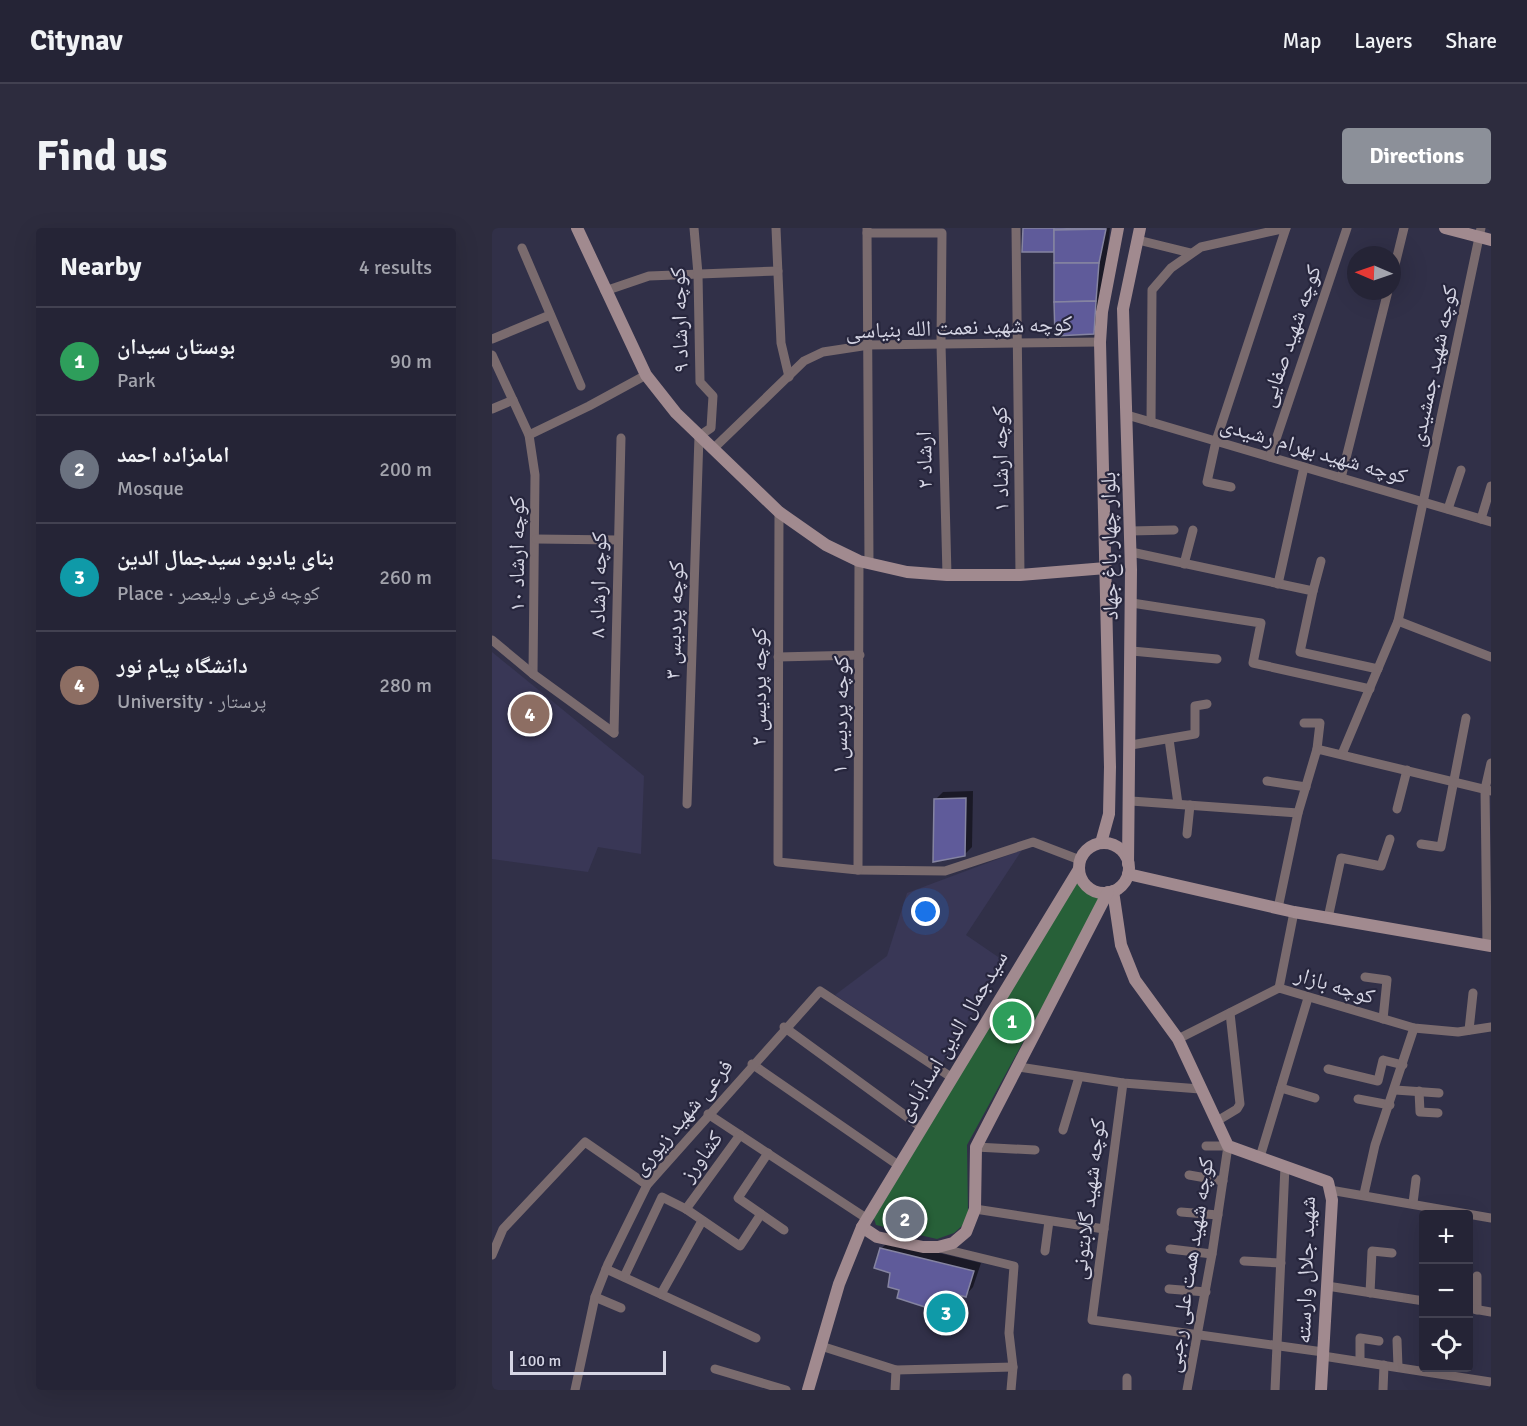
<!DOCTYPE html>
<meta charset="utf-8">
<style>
:root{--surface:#252436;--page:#2d2c3e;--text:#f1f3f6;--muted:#a3a4ad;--line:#424151;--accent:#8c9099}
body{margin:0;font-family:Signika,"Noto Naskh Arabic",sans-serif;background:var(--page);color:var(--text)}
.controls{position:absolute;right:18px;bottom:18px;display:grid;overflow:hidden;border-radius:6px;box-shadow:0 6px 24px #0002}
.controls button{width:54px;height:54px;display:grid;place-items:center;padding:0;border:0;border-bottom:2px solid var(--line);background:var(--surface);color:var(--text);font:30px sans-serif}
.compass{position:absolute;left:855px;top:18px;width:54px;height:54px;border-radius:50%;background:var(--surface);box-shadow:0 6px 24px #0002;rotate:272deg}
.scale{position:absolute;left:18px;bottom:15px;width:156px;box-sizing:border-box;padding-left:6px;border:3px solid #d5d5e4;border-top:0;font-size:16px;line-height:21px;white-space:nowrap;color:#d5d5e4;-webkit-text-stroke:4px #27263d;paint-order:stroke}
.you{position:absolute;left:434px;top:684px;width:21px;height:21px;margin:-15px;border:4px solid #fff;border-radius:50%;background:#1a73e8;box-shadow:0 0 0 9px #1a73e833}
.badge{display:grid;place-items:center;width:39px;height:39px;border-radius:50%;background:var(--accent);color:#fff;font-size:20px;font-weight:700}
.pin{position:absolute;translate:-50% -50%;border:3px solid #fff;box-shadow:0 2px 6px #0006}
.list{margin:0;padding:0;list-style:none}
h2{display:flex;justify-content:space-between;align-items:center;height:78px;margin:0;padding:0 24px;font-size:26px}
h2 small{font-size:20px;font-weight:400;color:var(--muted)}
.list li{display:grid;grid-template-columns:39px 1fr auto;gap:18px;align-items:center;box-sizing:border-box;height:108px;padding:0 24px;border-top:2px solid var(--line)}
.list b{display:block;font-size:22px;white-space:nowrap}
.list p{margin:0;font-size:20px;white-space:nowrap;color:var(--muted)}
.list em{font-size:20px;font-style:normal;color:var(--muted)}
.icon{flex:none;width:33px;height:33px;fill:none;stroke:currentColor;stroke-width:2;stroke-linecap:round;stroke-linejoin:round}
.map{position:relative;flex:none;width:999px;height:1162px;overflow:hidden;border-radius:6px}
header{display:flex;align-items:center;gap:36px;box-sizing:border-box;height:84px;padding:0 30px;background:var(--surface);border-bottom:2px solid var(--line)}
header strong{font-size:28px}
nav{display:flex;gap:33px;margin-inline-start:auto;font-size:21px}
.intro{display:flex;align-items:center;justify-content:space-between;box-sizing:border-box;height:144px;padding:0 36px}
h1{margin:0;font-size:42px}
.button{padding:15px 27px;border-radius:6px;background:var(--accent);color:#fff;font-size:21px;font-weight:700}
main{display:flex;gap:36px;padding:0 36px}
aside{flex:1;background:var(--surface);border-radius:6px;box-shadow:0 6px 24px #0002}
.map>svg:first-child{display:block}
</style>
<header>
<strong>Citynav</strong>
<nav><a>Map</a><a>Layers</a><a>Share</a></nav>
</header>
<div class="intro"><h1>Find us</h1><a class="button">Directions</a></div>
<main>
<aside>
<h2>Nearby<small>4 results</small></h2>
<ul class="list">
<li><span class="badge" style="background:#2e9e5b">1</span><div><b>بوستان سیدان</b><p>Park</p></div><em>90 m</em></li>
<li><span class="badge" style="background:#6b7280">2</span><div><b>امامزاده احمد</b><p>Mosque</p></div><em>200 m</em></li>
<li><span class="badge" style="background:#0f9aa8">3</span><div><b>بنای یادبود سیدجمال الدین</b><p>Place · کوچه فرعی ولیعصر</p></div><em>260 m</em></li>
<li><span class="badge" style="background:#8d6e63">4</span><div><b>دانشگاه پیام نور</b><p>University · پرستار</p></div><em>280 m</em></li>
</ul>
</aside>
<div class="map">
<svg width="999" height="1162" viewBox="0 0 999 1162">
<rect width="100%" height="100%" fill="#313048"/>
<g fill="#393756">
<path d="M0,424L152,548L149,626L106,619L96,644L0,631Z"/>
<path d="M530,622L474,707L512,733L449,837L343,767L395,728L415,665Z"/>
</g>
<path fill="#276038" d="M585,649L591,661L610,669L475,917L476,985L472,996L462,1005L445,1011L384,997L380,984Z"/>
<g fill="#0007">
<path d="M532,0H618L607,99L601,105L564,20Z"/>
<path d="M481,563L480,619L472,627L443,572L451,564Z"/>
<path d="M413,980L424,983L417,998L410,984Z"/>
<path d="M397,1013L489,1035L481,1059L474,1067L462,1064L454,1075L446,1073L439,1079L409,1061L389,1021Z"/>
</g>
<g fill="#5f5b9a" stroke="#8584a1" stroke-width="1.5">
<path d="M531,0H562V24H530Z"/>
<path d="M562,0H614L562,2Z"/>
<path d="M614,1L607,35H562V2Z"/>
<path d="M562,35H607L604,73L562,74Z"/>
<path d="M604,73L602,106L563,108L562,74Z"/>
<path d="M474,570L473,628L441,634L442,571Z"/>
<path d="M408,983L421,986L417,999L405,996Z"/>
<path d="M388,1020L482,1043L474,1069L459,1065L454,1076L441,1073L439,1081L405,1070L407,1062L396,1059L398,1045L382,1040Z"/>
</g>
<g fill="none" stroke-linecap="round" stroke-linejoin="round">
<g stroke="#7a6b6e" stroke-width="9">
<path d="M284,0L289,115L297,149"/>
<path d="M375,0L377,335"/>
<path d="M524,0L528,347"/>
<path d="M375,5H450L449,116L455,347"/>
<path d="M646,12L699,25"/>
<path d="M30,20L89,158"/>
<path d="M900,49L912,0"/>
<path d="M113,63L157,48L286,43"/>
<path d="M0,111L58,87"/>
<path d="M0,127L37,207L43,247L41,446"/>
<path d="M0,181L21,172"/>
<path d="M635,187L999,294"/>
<path d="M659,194L660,62L679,40L709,19L794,0"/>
<path d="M37,207L97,178L154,147"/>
<path d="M221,221L312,133L331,124L377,117L608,114"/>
<path d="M778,229L855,0"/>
<path d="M849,250L896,63"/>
<path d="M739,259L715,254L724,213L794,0"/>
<path d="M956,281L969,242"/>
<path d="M287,284L286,634L366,642L453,643L541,614L588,632"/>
<path d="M989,291L999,258"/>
<path d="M638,303L682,302"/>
<path d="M44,311L126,312"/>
<path d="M639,324L821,363L808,424L886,441"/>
<path d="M692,336L701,302"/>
<path d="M786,356L812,239"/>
<path d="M821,363L829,333"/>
<path d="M640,375L769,395L761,435L878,461"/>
<path d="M906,393L999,429"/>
<path d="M0,412L41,446L122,505"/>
<path d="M640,423L725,431"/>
<path d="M286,429L368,427"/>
<path d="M812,495H828L825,521"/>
<path d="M122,505L129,210"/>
<path d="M677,511L686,576"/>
<path d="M639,517L703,506V478L715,476"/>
<path d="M850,526L906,393L989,0"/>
<path d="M775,553L814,559"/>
<path d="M639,573L806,585"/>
<path d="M195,576L207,208L219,200L221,168L208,154L206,46L202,0"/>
<path d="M905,581L915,542"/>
<path d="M695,606L698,577"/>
<path d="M929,616L949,619L974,490"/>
<path d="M366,642L367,333"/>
<path d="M786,680L806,585L825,521L999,563"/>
<path d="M836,690L849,630L889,638L898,611"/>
<path d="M995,717L993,561L999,535"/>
<path d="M873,749L895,752L891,791"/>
<path d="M787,760L802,684"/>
<path d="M292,799L429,899"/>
<path d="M977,802L981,765"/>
<path d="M686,811L787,760L922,800L966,804L999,799"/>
<path d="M260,836L406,937"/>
<path d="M527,839L631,855L708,861"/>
<path d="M836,841L886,853L891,832L911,837"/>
<path d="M631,855L600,1092L831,1124"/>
<path d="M789,860L823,870"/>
<path d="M903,862L947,865"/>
<path d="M927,863L928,884L946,885"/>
<path d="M866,871L898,877"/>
<path d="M216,886L374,990"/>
<path d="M725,893L745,881L748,876L738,785"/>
<path d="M571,902L587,849"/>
<path d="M484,919L543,922"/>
<path d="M276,925L246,970L292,1002"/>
<path d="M768,929L816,770"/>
<path d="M697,947L731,953"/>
<path d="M838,962L999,990"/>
<path d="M872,966L883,917L922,800"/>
<path d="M921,975L924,951"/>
<path d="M194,981L248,907"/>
<path d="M483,981L612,1001"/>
<path d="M689,984L726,987"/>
<path d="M448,1020L522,1038L517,1105L521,1139L519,1162"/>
<path d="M678,1021L720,1026"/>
<path d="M553,1023L557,993"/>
<path d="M0,1027L11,1001L93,914L155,957"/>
<path d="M752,1033L789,1035"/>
<path d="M114,1041L264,1110"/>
<path d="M985,1048V1082"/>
<path d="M132,1049L170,969L194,981L248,1018L269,986"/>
<path d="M835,1058L932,1073"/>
<path d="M677,1061L714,1064"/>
<path d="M878,1065L880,1023L900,1025"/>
<path d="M169,1066L210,993"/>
<path d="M103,1069L129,1080"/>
<path d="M976,1080L999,1084"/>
<path d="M905,1112L906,1139"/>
<path d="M329,1118L404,1142L521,1139"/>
<path d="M831,1128L999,1154"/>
<path d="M868,1133V1110L887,1113"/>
<path d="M223,1141L294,1162"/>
<path d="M83,1162L103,1069L116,1036L155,957L328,763L459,849"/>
<path d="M403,1162L404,1142"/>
<path d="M635,1162V1150"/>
<path d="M695,1162L720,1026L736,918H714"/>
<path d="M783,1162L793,938"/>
<path d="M891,1162L892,1137"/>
</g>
<g stroke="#a18a8f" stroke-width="12">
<path d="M85,0L154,147L184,185L287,284L334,317L367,333L415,344L455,347H528L614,340"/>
<path d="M953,0L999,12"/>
<path d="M609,615L617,586L618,539L608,114L610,84L626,0"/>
<circle cx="612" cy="640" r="25"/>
<path d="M636,636L639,342L631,81L648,0"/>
<path d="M636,646L802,684L999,718"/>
<path d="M621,663L629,717L643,752L686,811L736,918L836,954L840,972L829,1162"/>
<path d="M370,999L385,1009L431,1019H446L461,1015L474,1004L483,981L484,919L616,664"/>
<path d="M316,1162L347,1056L370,999L587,641"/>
</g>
</g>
<g text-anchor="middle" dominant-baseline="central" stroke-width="4.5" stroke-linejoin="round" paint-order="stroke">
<g font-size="22" fill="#d5d5e4" stroke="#27263d">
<text transform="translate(187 92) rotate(-92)">کوچه ارشاد ۹</text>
<text transform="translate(467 99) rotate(-2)">کوچه شهید نعمت الله بنیاسی</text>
<text transform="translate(798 108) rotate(-71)">کوچه شهید صفایی</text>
<text transform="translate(941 138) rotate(-78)">کوچه شهید جمشیدی</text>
<text transform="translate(822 222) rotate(16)">کوچه شهید بهرام رشیدی</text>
<text transform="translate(508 231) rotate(-91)">کوچه ارشاد ۱</text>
<text transform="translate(432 232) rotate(-91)">ارشاد ۲</text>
<text transform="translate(617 318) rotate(-91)">بلوار چهار باغ جهاد</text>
<text transform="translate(24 326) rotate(-90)">کوچه ارشاد ۱۰</text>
<text transform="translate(106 357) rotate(-89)">کوچه ارشاد ۸</text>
<text transform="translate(182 392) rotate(-88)">کوچه پردیس ۳</text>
<text transform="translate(266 459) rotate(-90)">کوچه پردیس ۲</text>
<text transform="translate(348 487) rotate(-89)">کوچه پردیس ۱</text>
<text transform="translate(843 757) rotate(17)">کوچه بازار</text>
<text transform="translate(460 808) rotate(-59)">سیدجمال الدین اسدآبادی</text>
<text transform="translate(190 889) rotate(-50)">فرعی شهید زیوری</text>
<text transform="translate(209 928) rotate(-54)">کشاورز</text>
<text transform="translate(596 971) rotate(-83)">کوچه شهید گلابتونی</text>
<text transform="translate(697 1037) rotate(-81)">کوچه شهید همت علی رجبی</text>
<text transform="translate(813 1042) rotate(-88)">شهید جلال وارسته</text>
</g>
</g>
</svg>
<div class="controls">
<button>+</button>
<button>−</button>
<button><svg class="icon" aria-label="locate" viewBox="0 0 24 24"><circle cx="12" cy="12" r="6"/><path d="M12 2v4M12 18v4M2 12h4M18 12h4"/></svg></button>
</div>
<svg class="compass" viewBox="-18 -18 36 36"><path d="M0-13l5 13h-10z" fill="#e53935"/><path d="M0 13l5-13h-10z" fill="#a3a4ad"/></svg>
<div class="scale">100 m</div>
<div class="you"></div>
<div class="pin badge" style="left:520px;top:793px;background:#2e9e5b">1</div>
<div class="pin badge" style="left:413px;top:991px;background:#6b7280">2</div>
<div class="pin badge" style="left:454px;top:1085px;background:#0f9aa8">3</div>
<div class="pin badge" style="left:38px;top:486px;background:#8d6e63">4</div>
</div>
</main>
